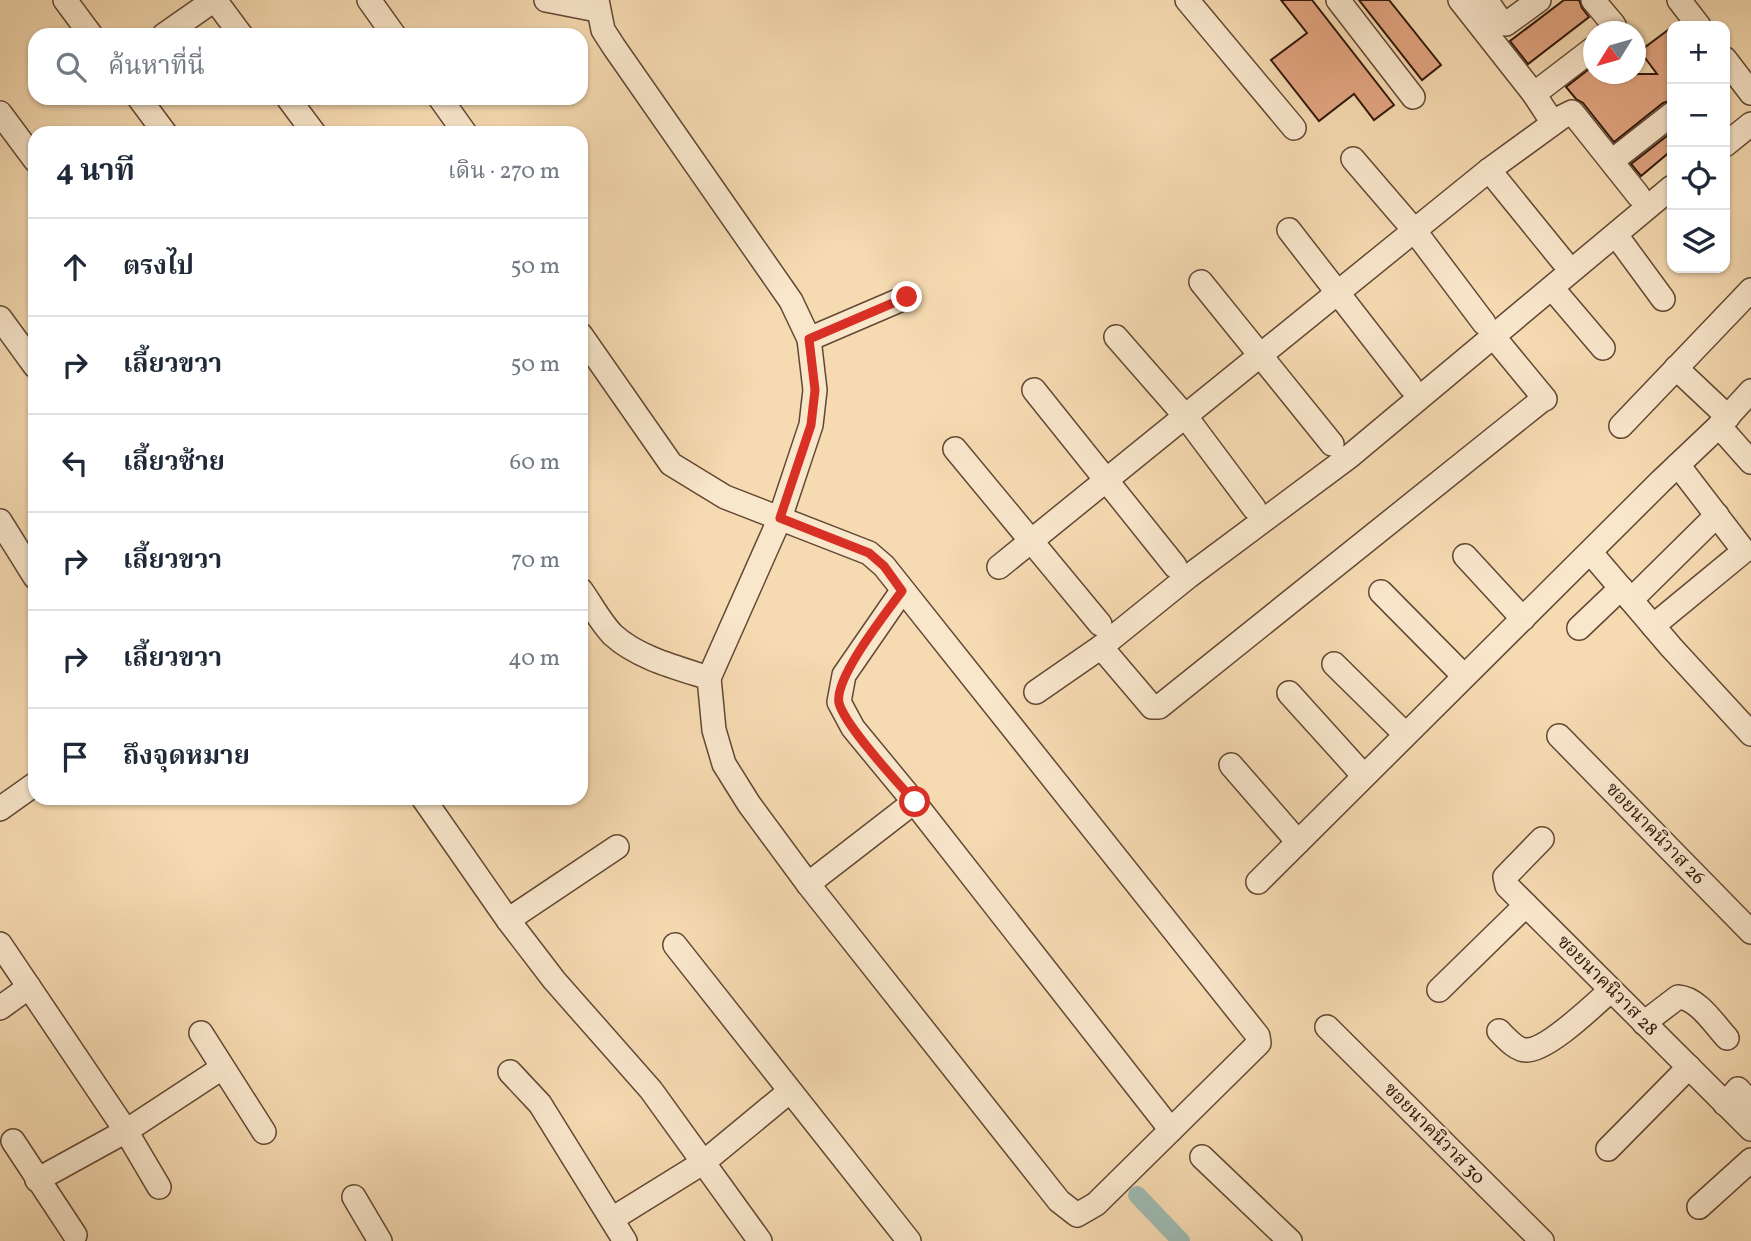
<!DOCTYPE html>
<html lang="th">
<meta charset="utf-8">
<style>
:root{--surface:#fff;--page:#f2f2f3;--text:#1f2937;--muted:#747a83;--line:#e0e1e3}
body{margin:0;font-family:Vollkorn,"Noto Serif Thai",serif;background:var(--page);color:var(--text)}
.controls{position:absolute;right:21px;top:21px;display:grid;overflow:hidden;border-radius:14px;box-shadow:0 2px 5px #0004}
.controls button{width:63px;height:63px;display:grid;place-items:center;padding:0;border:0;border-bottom:2px solid var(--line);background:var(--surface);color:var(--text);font:35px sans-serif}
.compass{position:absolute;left:1583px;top:21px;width:63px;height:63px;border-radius:50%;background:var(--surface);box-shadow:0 2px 5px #0004;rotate:233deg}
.stop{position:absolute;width:21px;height:21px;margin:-16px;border:5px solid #d93025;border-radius:50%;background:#fff}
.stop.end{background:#d93025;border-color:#fff;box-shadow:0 2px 7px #0008}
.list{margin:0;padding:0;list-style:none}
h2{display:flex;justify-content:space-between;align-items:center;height:91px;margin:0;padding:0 28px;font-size:30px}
h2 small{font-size:23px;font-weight:400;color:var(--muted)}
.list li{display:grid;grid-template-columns:46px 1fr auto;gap:21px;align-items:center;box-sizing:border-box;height:98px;padding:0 28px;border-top:2px solid var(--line)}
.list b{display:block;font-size:26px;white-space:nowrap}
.list em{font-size:23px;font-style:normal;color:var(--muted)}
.icon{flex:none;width:38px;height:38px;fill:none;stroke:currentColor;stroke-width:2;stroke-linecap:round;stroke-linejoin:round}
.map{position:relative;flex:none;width:1751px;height:1241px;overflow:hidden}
.search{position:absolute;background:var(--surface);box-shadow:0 2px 5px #0004;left:28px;top:28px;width:560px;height:77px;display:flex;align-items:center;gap:18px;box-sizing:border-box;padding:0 24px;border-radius:21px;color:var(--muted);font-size:26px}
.panel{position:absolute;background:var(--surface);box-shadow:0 2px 5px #0004;left:28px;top:126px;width:560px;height:679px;border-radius:21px}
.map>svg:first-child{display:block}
</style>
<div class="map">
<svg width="1751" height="1241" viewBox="0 0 1751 1241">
<rect width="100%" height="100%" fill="#f6dab1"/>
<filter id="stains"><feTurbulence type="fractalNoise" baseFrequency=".00286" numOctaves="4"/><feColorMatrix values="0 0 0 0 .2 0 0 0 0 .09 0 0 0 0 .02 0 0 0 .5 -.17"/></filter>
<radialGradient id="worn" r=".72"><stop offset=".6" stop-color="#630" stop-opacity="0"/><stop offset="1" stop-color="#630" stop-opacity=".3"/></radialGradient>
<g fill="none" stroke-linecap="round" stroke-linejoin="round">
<path stroke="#9ebab2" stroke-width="18" d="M1137,1195L1181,1241"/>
</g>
<g fill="#e2a581" stroke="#31180b" stroke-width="2">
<path d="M1281,0H1312L1394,105L1374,120L1354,94L1319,121L1271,60L1307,33Z"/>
<path d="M1359,0H1389L1441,65L1422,80Z"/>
<path d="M1564,0H1579L1582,8L1589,17L1528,64L1510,41Z"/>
<path d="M1672,27V100L1663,103L1614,142L1583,103L1576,99L1566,87L1593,66V74H1657L1640,51Z"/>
<path d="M1672,132V150L1641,176L1631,164Z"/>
</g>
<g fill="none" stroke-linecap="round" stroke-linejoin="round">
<defs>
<g id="minor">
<path d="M65,0L91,35"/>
<path d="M215,0L241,35"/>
<path d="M369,0L394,35"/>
<path d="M546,0L597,10"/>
<path d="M1187,0L1294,128"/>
<path d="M1338,0L1413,97"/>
<path d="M1460,0L1534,94L1553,123"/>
<path d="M1486,0L1502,23L1506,24L1539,0"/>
<path d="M1593,0L1614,25V32"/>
<path d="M1679,0L1699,26"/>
<path d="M164,35L214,0"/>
<path d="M1725,59L1751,93"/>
<path d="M1534,94L1594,48"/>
<path d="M139,98L165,133"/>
<path d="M288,98L314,133"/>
<path d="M440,98L465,133"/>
<path d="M0,113L35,160"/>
<path d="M1725,145L1751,124"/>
<path d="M1353,159L1414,230L1484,323"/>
<path d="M1612,161L1672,114"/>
<path d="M1489,170L1562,260"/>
<path d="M1289,230L1410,386"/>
<path d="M1616,235L1663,299"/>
<path d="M1201,282L1332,444"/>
<path d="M1552,288L1603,348"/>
<path d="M0,318L35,366"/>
<path d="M581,335L671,464L725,497L869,553L884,566L1258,1036L1259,1043L1255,1047L1096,1204L1077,1215L1059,1201L808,884L749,804L724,764L714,730L709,678L780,518L811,425L815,390L809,339L791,301L614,47L603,30L597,0"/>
<path d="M1493,336L1545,399L1542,400L1159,707H1152L1101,647L1189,576L1350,456L1672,187"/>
<path d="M1116,337L1186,417L1254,508"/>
<path d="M809,339L907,297"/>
<path d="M1676,368L1728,417"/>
<path d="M1034,390L1175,566"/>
<path d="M1621,426L1751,290"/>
<path d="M1719,426L1751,462"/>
<path d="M955,449L1100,624"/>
<path d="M0,521L35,577"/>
<path d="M1591,553L1671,647L1751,734"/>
<path d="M1465,556L1523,619"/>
<path d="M999,567L1489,170L1562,117L1572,112L1638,195"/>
<path d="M581,590C591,604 601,623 613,635C638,658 678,668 709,678"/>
<path d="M902,591L844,675L839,702L853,728L914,802L1171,1130"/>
<path d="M1381,592L1464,676"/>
<path d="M1631,600L1717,515"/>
<path d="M1653,626L1744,551L1678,465"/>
<path d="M1579,628L1621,588"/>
<path d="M1334,664L1405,734"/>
<path d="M1036,692L1101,647"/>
<path d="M1289,693L1364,776"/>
<path d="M1559,736L1751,932"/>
<path d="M1231,765L1298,842"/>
<path d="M423,798L508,920L554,980L651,1090L760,1241"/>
<path d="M0,809L35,784"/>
<path d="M1542,839L1505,877L1507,886L1751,1129"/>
<path d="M1258,882L1661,481L1719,426L1751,391"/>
<path d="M808,884L914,802"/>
<path d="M508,920L617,847"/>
<path d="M0,944L126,1131L159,1187"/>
<path d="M675,945L909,1241"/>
<path d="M1439,990L1526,905"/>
<path d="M0,1008L29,987"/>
<path d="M1644,1023L1678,997C1698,998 1714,1024 1727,1038"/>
<path d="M1327,1027L1542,1241"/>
<path d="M1499,1031C1505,1037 1516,1050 1526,1050C1547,1051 1594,1005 1611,990"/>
<path d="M201,1033L264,1132"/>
<path d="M510,1072L540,1104L625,1241"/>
<path d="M1725,1104L1738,1089L1751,1103"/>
<path d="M13,1141L75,1235"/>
<path d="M1608,1149L1689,1067"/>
<path d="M1202,1157L1290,1241"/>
<path d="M37,1180L126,1131L222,1068"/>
<path d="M354,1197L380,1241"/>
<path d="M1699,1207L1751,1160"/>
<path d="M612,1219L704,1162L790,1091"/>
</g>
</defs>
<use href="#minor" stroke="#624834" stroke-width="26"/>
<use href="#minor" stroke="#f9e7cc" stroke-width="23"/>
</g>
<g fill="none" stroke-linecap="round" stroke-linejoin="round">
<path stroke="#d93025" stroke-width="9" d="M907,297L809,339L815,390L811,425L780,518L869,553L884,566L902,591C886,613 834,678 839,703C845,726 897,782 915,802"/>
</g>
<g text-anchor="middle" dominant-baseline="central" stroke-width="5" stroke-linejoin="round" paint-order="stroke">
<g font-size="19" fill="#31180b" stroke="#f9e7cc">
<text transform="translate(1655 834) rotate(46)">ซอยนาคนิวาส 26</text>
<text transform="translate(1607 986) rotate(45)">ซอยนาคนิวาส 28</text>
<text transform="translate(1434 1134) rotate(45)">ซอยนาคนิวาส 30</text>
</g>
</g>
<rect width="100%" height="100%" filter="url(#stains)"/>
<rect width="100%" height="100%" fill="url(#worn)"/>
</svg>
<div class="controls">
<button>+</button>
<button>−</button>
<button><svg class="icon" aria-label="locate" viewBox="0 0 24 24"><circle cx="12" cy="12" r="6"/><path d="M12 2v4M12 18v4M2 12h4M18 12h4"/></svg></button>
<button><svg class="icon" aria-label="layers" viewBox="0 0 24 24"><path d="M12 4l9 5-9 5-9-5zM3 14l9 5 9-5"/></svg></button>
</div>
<svg class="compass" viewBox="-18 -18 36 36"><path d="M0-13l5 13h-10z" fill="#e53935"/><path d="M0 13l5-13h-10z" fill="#747a83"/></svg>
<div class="stop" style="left:915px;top:802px"></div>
<div class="stop end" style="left:907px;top:297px"></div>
<div class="search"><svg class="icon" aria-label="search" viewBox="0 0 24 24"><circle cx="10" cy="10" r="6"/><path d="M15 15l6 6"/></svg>ค้นหาที่นี่</div>
<section class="panel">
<h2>4 นาที<small>เดิน · 270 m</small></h2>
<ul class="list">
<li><svg class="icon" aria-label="ahead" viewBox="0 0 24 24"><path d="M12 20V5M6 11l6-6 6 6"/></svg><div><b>ตรงไป</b></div><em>50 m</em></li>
<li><svg class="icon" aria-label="right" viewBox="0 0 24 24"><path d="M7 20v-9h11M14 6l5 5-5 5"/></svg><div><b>เลี้ยวขวา</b></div><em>50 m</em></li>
<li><svg class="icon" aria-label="left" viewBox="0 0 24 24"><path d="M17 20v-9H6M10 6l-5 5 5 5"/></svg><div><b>เลี้ยวซ้าย</b></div><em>60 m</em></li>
<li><svg class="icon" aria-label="right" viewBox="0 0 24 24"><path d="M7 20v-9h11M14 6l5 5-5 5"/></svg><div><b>เลี้ยวขวา</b></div><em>70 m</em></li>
<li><svg class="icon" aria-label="right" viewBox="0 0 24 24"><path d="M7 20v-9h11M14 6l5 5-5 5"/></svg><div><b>เลี้ยวขวา</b></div><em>40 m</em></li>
<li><svg class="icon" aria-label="arrive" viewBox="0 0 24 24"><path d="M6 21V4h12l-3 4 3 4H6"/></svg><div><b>ถึงจุดหมาย</b></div></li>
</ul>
</section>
</div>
